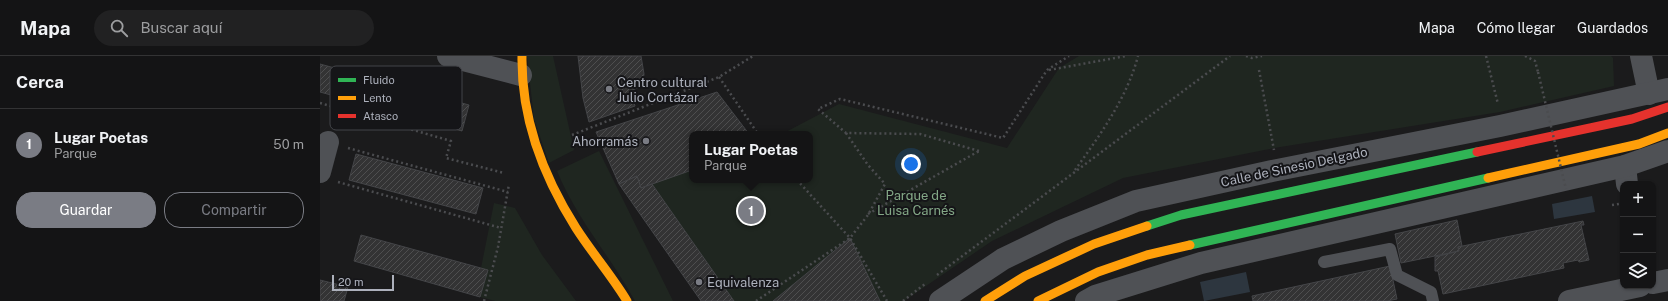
<!DOCTYPE html>
<html lang="es">
<meta charset="utf-8">
<style>
:root{--surface:#141415;--page:#212122;--text:#f1f3f6;--muted:#9d9ea0;--line:#333334;--accent:#7a7c84}
body{margin:0;font-family:"Public Sans",sans-serif;background:var(--page);color:var(--text)}
.controls{position:absolute;right:12px;bottom:12px;display:grid;overflow:hidden;border-radius:8px;box-shadow:0 1px 3px #0004}
.controls button{width:36px;height:36px;display:grid;place-items:center;padding:0;border:0;border-bottom:1px solid var(--line);background:var(--surface);color:var(--text);font:20px sans-serif}
.scale{position:absolute;left:12px;bottom:10px;width:62px;box-sizing:border-box;padding-left:4px;border:2px solid #adb1bc;border-top:0;font-size:11px;line-height:14px;white-space:nowrap;color:#adb1bc;-webkit-text-stroke:3px #151518;paint-order:stroke}
.you{position:absolute;left:591px;top:108px;width:14px;height:14px;margin:-10px;border:3px solid #fff;border-radius:50%;background:#1a73e8;box-shadow:0 0 0 6px #1a73e833}
.badge{display:grid;place-items:center;width:26px;height:26px;border-radius:50%;background:var(--accent);color:#fff;font-size:13px;font-weight:700}
.pin{position:absolute;translate:-50% -50%;border:2px solid #fff;box-shadow:0 1px 4px #0006}
.popup{position:absolute;left:369px;top:75px;width:124px;height:52px;box-sizing:border-box;display:grid;place-content:center;border-radius:8px;background:var(--surface);filter:drop-shadow(0 1px 3px #0005);font-size:13px;white-space:nowrap;color:var(--muted)}
.popup b{font-size:15px;color:var(--text)}
.popup::after{content:'';position:absolute;left:50%;top:100%;margin-left:-8px;border:8px solid transparent;border-top-color:var(--surface)}
.list{margin:0;padding:0;list-style:none}
h2{display:flex;justify-content:space-between;align-items:center;height:52px;margin:0;padding:0 16px;font-size:17px}
h2 small{font-size:13px;font-weight:400;color:var(--muted)}
.list li{display:grid;grid-template-columns:26px 1fr auto;gap:12px;align-items:center;box-sizing:border-box;height:72px;padding:0 16px;border-top:1px solid var(--line)}
.list b{display:block;font-size:15px;white-space:nowrap}
.list p{margin:0;font-size:13px;white-space:nowrap;color:var(--muted)}
.list em{font-size:13px;font-style:normal;color:var(--muted)}
.actions{display:flex;gap:8px;padding:12px 16px}
.actions a{flex:1;padding:9px 0;border:1px solid var(--accent);border-radius:16px;text-align:center;font-size:14px;color:var(--accent)}
.actions .main{background:var(--accent);color:#fff}
.icon{flex:none;width:22px;height:22px;fill:none;stroke:currentColor;stroke-width:2;stroke-linecap:round;stroke-linejoin:round}
.map{position:relative;flex:none;width:1348px;height:245px;overflow:hidden}
header{display:flex;align-items:center;gap:24px;box-sizing:border-box;height:56px;padding:0 20px;background:var(--surface);border-bottom:1px solid var(--line)}
header strong{font-size:19px}
nav{display:flex;gap:22px;margin-inline-start:auto;font-size:14px}
.search{width:280px;height:36px;background:var(--page);display:flex;align-items:center;gap:10px;box-sizing:border-box;padding:0 14px;border-radius:22px;color:var(--muted);font-size:15px}
main{display:flex}
aside{flex:1;background:var(--surface)}
.map>svg:first-child{display:block}
</style>
<header>
<strong>Mapa</strong>
<div class="search"><svg class="icon" aria-label="search" viewBox="0 0 24 24"><circle cx="10" cy="10" r="6"/><path d="M15 15l6 6"/></svg>Buscar aquí</div>
<nav><a>Mapa</a><a>Cómo llegar</a><a>Guardados</a></nav>
</header>
<main>
<aside>
<h2>Cerca<small></small></h2>
<ul class="list">
<li><span class="badge">1</span><div><b>Lugar Poetas</b><p>Parque</p></div><em>50 m</em></li>
</ul>
<div class="actions"><a class="main">Guardar</a><a>Compartir</a></div>
</aside>
<div class="map">
<svg width="1348" height="245" viewBox="0 0 1348 245">
<defs>
<pattern id="building-hatch" width="6" height="6" patternUnits="userSpaceOnUse"><rect width="6" height="6" fill="#333334"/><path d="M-1 1l2-2M0 6l6-6M5 7l2-2" fill="none" stroke="#4e4e4f"/></pattern>
</defs>
<rect width="100%" height="100%" fill="#1b1b1c"/>
<g fill="#1f2620">
<path d="M207,0H233L254,94L229,107L214,63Z"/>
<path d="M759,0H1291L1293,2L1294,30L1180,56L954,92L803,122L672,185L584,245H560L530,182L453,245H414L332,128L372,111V124H490V78H462L519,48L687,92L739,12Z"/>
<path d="M279,95L353,245H315C291,201 256,162 237,115Z"/>
<path d="M174,147L195,152L222,199L256,245H175L160,241L167,214L161,212Z"/>
</g>
<g fill="#2d363f">
<path d="M1272,140L1275,156L1234,163L1232,148Z"/>
<path d="M926,216L930,236L884,245L880,226Z"/>
</g>
<g fill="url(#building-hatch)" stroke="#444548">
<path d="M258,0H321L324,18L322,30L310,35L315,50L269,66L263,42Z"/>
<path d="M0,8L149,49L142,75L0,36Z"/>
<path d="M397,36L429,78H372V114L321,132L317,120L299,128L276,76Z"/>
<path d="M36,98L163,132L156,158L29,124Z"/>
<path d="M317,120L321,132L332,128L414,245H381L299,128Z"/>
<path d="M1137,164L1142,190L1138,191L1139,195L1081,207L1075,178Z"/>
<path d="M1263,165L1264,169H1261L1269,204L1259,206L1258,204L1243,207L1244,212L1123,238L1118,215H1115V201L1139,195L1138,191Z"/>
<path d="M41,179L168,214L160,241L34,205Z"/>
<path d="M530,182L560,245H453Z"/>
<path d="M1070,210L1077,243L1067,245H933L932,240Z"/>
<path d="M0,224L28,231L24,245H0Z"/>
</g>
<g fill="none" stroke-linecap="round" stroke-linejoin="round">
<g stroke="#4b4c4f" stroke-width="2.5" stroke-dasharray="2 3" stroke-linecap="butt">
<path d="M926,0L932,2L942,0"/>
<path d="M1166,0L1178,48"/>
<path d="M1205,0L1215,5L1218,16"/>
<path d="M729,14L806,0"/>
<path d="M939,14L954,94"/>
<path d="M399,21L438,78"/>
<path d="M0,47L131,85L126,102L184,117"/>
<path d="M526,77L548,109L565,128L548,159L530,182L567,245"/>
<path d="M252,79L399,21L433,0"/>
<path d="M28,92L188,136"/>
<path d="M659,95L600,78L526,77L498,53L520,43L683,82L727,14L749,0"/>
<path d="M755,114C780,79 807,42 818,0"/>
<path d="M18,126L181,172"/>
<path d="M1292,149L1299,148"/>
<path d="M548,158L659,95"/>
<path d="M617,219L910,0"/>
<path d="M164,245L178,191L189,128"/>
<path d="M436,245L530,182L477,124"/>
<path d="M583,245L605,228"/>
</g>
<path stroke="#4f5155" stroke-width="12" d="M1004,206L1070,193L1077,219L1111,236L1113,245"/>
<g stroke="#4f5155" stroke-width="22">
<path d="M128,0L201,19"/>
<path d="M1321,0L1329,38"/>
<path d="M1305,110L1307,128"/>
<path d="M0,116L8,86"/>
<path d="M1333,227L1348,224"/>
<path d="M620,245L683,203L741,175L816,145L952,115L1180,70L1348,33"/>
<path d="M766,245L775,240L881,207L1305,110L1348,95"/>
<path d="M1249,245L1320,230"/>
</g>
<g stroke="#30b455" stroke-width="9">
<path d="M827,170L861,159L1157,96"/>
<path d="M870,189L1168,122"/>
</g>
<g stroke="#ff9f0a" stroke-width="9">
<path d="M202,0C201,62 223,120 256,172C272,197 292,220 307,245"/>
<path d="M1168,122L1319,88L1348,77"/>
<path d="M665,245L705,220L774,188L827,170"/>
<path d="M718,245L778,216L827,199L870,189"/>
</g>
<path stroke="#e5322d" stroke-width="9" d="M1157,96L1312,63L1348,51"/>
<path stroke="#4b4c4f" stroke-width="2.5" stroke-dasharray="2 3" stroke-linecap="butt" d="M1218,16L1246,133"/>
</g>
<g fill="#7a7c84" stroke="#151518" stroke-width="1.5">
<circle cx="289" cy="33" r="4"/>
<circle cx="326" cy="85" r="4"/>
<circle cx="379" cy="226" r="4"/>
</g>
<g text-anchor="middle" dominant-baseline="central" stroke-width="4" stroke-linejoin="round" paint-order="stroke">
<g font-size="13" fill="#adb1bc" stroke="#151518" text-anchor="start">
<text x="297" y="26">Centro cultural<tspan x="297" dy="15">Julio Cortázar</tspan></text>
<text x="318" y="85" text-anchor="end">Ahorramás</text>
<text x="387" y="226">Equivalenza</text>
</g>
<g font-size="13" fill="#adb1bc" stroke="#151518">
<text transform="translate(974 111) rotate(-12)">Calle de Sinesio Delgado</text>
</g>
<g font-size="13" fill="#84a887" stroke="#151518">
<text x="596" y="139">Parque de<tspan x="596" dy="15">Luisa Carnés</tspan></text>
</g>
</g>
<rect x="10" y="10" width="132" height="64" rx="6" fill="#151518" stroke="#434449" stroke-width="1"/>
<rect x="18" y="22" width="18" height="4" fill="#30b455"/>
<rect x="18" y="40" width="18" height="4" fill="#ff9f0a"/>
<rect x="18" y="58" width="18" height="4" fill="#e5322d"/>
<g font-size="11" fill="#adb1bc">
<text x="43" y="28">Fluido</text>
<text x="43" y="46">Lento</text>
<text x="43" y="64">Atasco</text>
</g>
</svg>
<div class="controls">
<button>+</button>
<button>−</button>
<button><svg class="icon" aria-label="layers" viewBox="0 0 24 24"><path d="M12 4l9 5-9 5-9-5zM3 14l9 5 9-5"/></svg></button>
</div>
<div class="scale">20 m</div>
<div class="you"></div>
<div class="pin badge" style="left:431px;top:155px">1</div>
<div class="popup"><b>Lugar Poetas</b>Parque</div>
</div>
</main>
